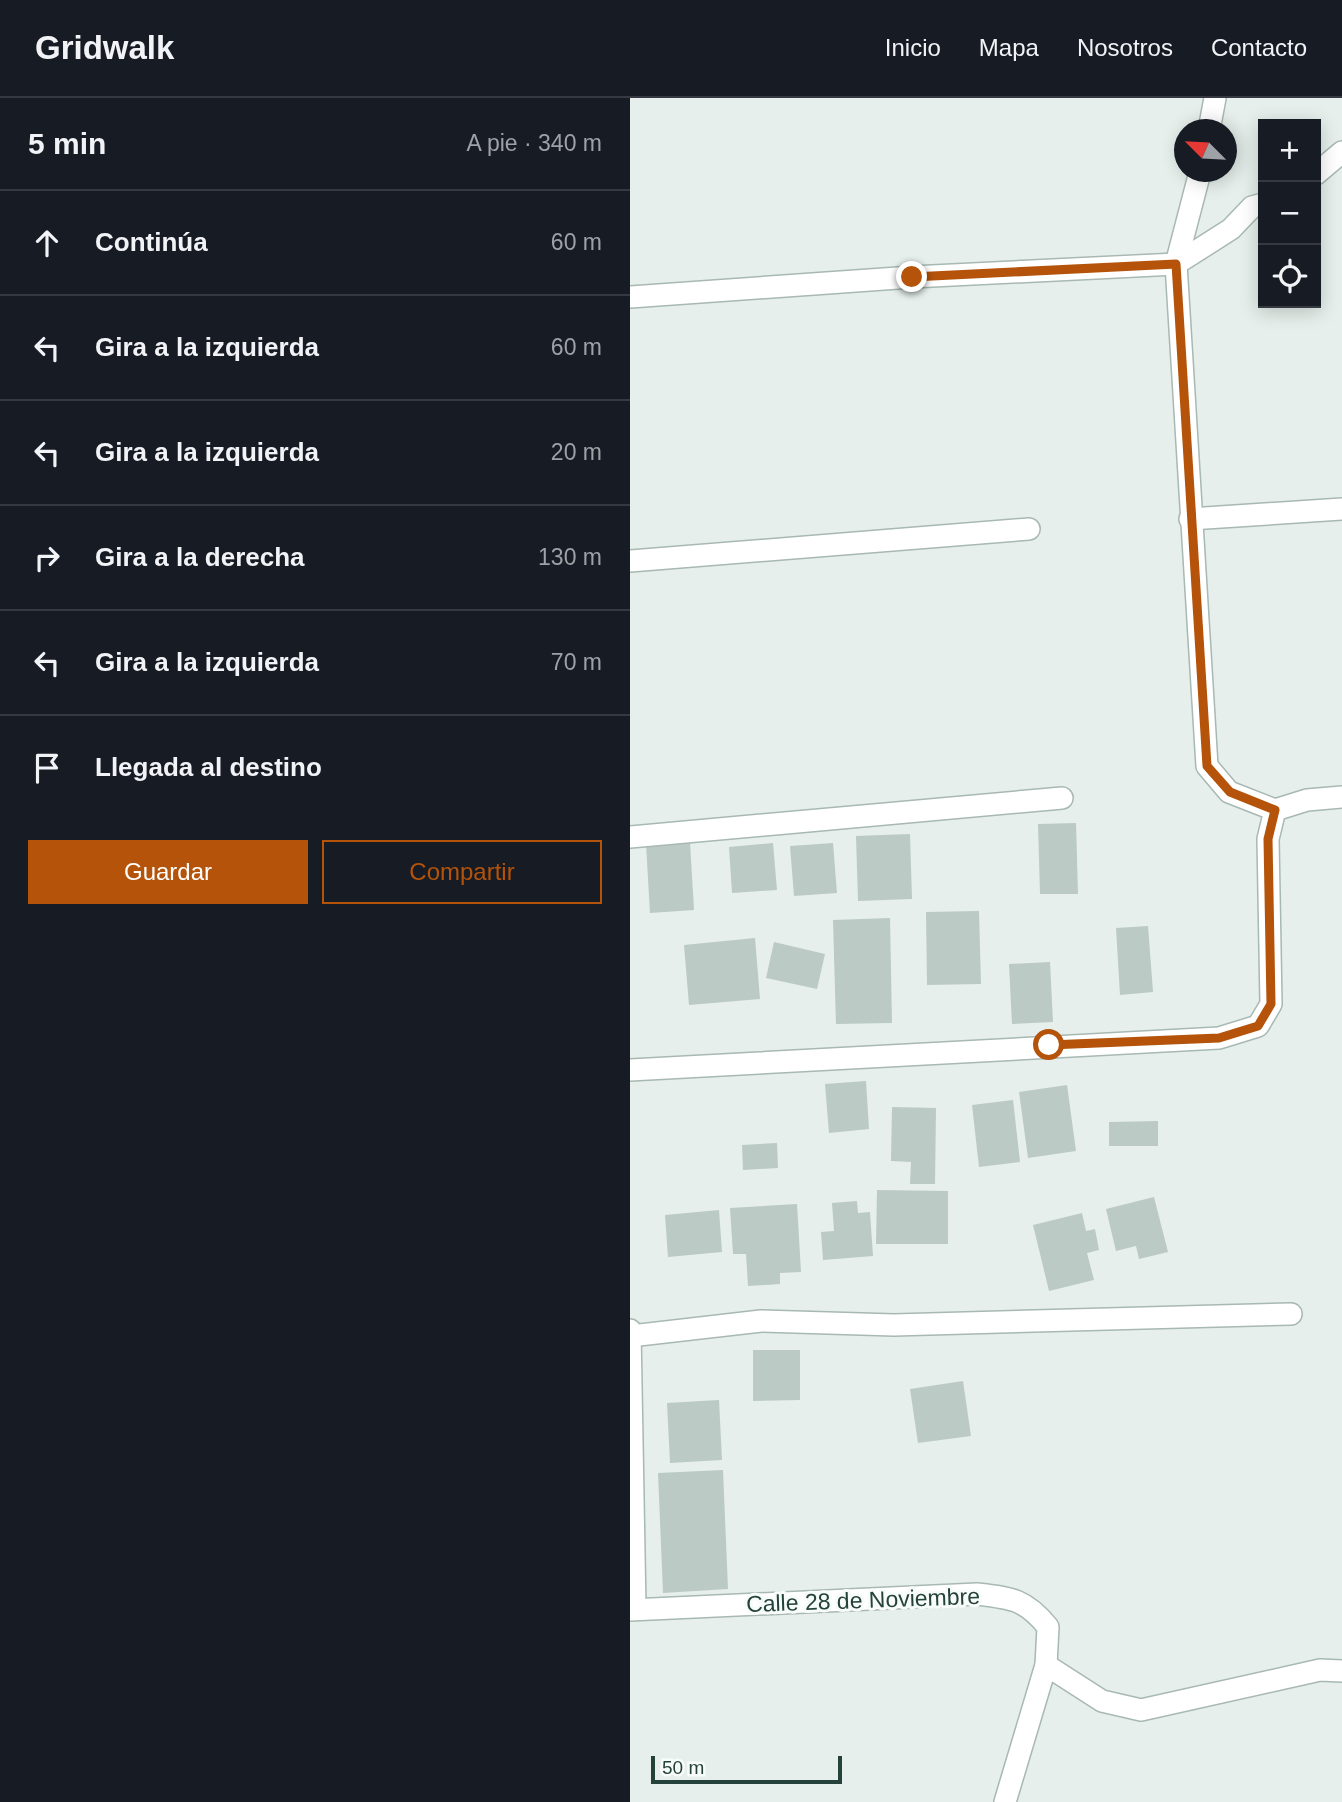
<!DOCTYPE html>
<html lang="es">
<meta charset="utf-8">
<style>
:root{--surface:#171b24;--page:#20242c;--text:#f1f3f6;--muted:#9ea1a6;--line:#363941;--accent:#b45309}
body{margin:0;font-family:Arial,sans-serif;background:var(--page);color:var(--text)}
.controls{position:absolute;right:21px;top:21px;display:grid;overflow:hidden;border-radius:0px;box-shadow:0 4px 18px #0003}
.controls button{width:63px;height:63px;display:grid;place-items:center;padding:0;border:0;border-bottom:2px solid var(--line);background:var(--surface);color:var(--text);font:35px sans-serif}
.compass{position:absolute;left:544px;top:21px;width:63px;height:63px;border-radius:50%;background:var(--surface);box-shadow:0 4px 18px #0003;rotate:294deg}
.scale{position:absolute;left:21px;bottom:18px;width:191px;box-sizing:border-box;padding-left:7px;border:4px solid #24423a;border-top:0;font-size:19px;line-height:24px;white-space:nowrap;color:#24423a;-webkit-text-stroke:5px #f7fbf9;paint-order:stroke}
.stop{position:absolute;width:21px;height:21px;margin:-16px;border:5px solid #b45309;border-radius:50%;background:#fff}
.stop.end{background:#b45309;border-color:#fff;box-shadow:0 2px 7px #0008}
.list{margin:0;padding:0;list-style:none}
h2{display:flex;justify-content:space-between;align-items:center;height:91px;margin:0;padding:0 28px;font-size:30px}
h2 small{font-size:23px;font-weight:400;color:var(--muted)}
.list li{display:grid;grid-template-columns:46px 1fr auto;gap:21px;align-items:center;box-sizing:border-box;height:105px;padding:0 28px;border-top:2px solid var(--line)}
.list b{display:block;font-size:26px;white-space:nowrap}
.list em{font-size:23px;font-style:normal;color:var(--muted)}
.actions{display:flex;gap:14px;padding:21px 28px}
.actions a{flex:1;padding:16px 0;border:2px solid var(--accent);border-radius:0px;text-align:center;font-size:24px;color:var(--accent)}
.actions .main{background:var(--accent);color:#fff}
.icon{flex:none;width:38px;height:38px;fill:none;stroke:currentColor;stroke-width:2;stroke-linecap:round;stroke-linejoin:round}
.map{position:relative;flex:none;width:712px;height:1704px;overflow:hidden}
header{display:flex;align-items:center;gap:42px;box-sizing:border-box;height:98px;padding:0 35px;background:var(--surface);border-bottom:2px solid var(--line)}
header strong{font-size:33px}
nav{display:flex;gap:38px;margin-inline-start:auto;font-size:24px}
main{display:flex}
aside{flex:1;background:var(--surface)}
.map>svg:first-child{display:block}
</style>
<header>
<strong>Gridwalk</strong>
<nav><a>Inicio</a><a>Mapa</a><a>Nosotros</a><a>Contacto</a></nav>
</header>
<main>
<aside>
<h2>5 min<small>A pie · 340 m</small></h2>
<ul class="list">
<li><svg class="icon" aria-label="ahead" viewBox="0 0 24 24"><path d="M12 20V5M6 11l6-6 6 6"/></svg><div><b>Continúa</b></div><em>60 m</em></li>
<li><svg class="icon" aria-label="left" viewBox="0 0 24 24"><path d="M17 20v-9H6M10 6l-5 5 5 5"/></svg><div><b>Gira a la izquierda</b></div><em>60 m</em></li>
<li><svg class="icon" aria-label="left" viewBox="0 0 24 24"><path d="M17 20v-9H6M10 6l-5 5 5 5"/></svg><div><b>Gira a la izquierda</b></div><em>20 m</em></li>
<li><svg class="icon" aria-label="right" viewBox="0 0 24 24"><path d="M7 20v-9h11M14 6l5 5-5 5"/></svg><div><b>Gira a la derecha</b></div><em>130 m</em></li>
<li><svg class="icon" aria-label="left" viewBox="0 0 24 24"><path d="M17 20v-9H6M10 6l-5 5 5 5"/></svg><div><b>Gira a la izquierda</b></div><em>70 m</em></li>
<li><svg class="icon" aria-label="arrive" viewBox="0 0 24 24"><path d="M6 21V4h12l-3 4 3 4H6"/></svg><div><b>Llegada al destino</b></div></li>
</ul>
<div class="actions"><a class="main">Guardar</a><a>Compartir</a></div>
</aside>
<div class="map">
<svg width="712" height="1704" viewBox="0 0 712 1704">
<rect width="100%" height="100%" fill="#e6efeb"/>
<g fill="#bbcac4">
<path d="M446,725L448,796H410L408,726Z"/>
<path d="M280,736L282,801L228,803L226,738Z"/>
<path d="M60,744L64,812L20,815L16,746Z"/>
<path d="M143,745L147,792L102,795L99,749Z"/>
<path d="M203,745L207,795L164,798L160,748Z"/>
<path d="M349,813L351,886L297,887L296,814Z"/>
<path d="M260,820L262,925L206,926L203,822Z"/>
<path d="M518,828L523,894L490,897L486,830Z"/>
<path d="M125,840L130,901L59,907L54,847Z"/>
<path d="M144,844L195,856L187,891L136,880Z"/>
<path d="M420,864L423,924L382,926L379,866Z"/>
<path d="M236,983L239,1031L199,1035L195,986Z"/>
<path d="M437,987L446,1053L398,1060L389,994Z"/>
<path d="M383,1002L390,1064L349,1069L342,1007Z"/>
<path d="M262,1009L306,1010L305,1086H280L281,1064L261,1063Z"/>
<path d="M528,1023V1048H479V1024Z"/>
<path d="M147,1045L148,1070L113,1072L112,1047Z"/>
<path d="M247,1092L318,1093V1146H246Z"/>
<path d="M524,1099L538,1154L509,1161L506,1148L486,1153L476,1111Z"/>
<path d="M227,1103L228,1115L240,1114L243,1158L193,1162L191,1134L204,1133L202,1105Z"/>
<path d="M167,1106L171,1174L150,1175V1186L118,1188L116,1156H103L100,1110Z"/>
<path d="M89,1112L92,1154L38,1159L35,1117Z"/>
<path d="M452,1115L456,1133L465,1131L469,1152L457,1155L464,1182L419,1193L403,1127Z"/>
<path d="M123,1252H170V1302L123,1303Z"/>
<path d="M333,1283L341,1338L288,1345L280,1291Z"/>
<path d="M89,1302L92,1362L40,1365L37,1305Z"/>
<path d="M93,1372L98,1491L33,1495L28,1375Z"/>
</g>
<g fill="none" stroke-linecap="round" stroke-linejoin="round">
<defs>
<g id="minor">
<path d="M579,32L585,0"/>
<path d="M570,74L546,166L577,668L599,694L645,712"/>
<path d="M686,76L712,54"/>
<path d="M0,199L282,179L546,166L601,131L622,109L633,106"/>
<path d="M560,421L712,411"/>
<path d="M0,463L399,431"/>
<path d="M0,739L432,700"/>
<path d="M0,972L589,940L628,928L641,906L638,741L645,712L677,702L712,699"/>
<path d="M0,1232L5,1511"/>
<path d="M0,1238L131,1223L264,1227L661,1216"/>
<path d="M0,1512L347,1496C382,1500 395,1501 418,1529L416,1567L375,1704"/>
<path d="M416,1567L472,1603L511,1612L690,1572L712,1573"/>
</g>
</defs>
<use href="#minor" stroke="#a8b8b2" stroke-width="24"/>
<use href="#minor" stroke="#fff" stroke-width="21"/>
</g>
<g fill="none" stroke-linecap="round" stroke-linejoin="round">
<path stroke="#b45309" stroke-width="9" d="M282,179L546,166L577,668L600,694L645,712L638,741L641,906L628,928L589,940L419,947"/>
</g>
<g text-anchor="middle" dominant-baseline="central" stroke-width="6" stroke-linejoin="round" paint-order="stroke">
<g font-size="23" fill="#24423a" stroke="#f7fbf9">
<text transform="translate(233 1502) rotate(-2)">Calle 28 de Noviembre</text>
</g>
</g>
</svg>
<div class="controls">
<button>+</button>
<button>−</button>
<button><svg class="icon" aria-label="locate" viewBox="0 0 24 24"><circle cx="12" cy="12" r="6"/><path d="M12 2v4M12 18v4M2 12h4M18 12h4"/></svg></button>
</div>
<svg class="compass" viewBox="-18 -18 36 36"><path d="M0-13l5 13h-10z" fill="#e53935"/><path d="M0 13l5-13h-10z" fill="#9ea1a6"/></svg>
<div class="scale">50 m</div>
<div class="stop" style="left:419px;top:947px"></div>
<div class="stop end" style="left:282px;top:179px"></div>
</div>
</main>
